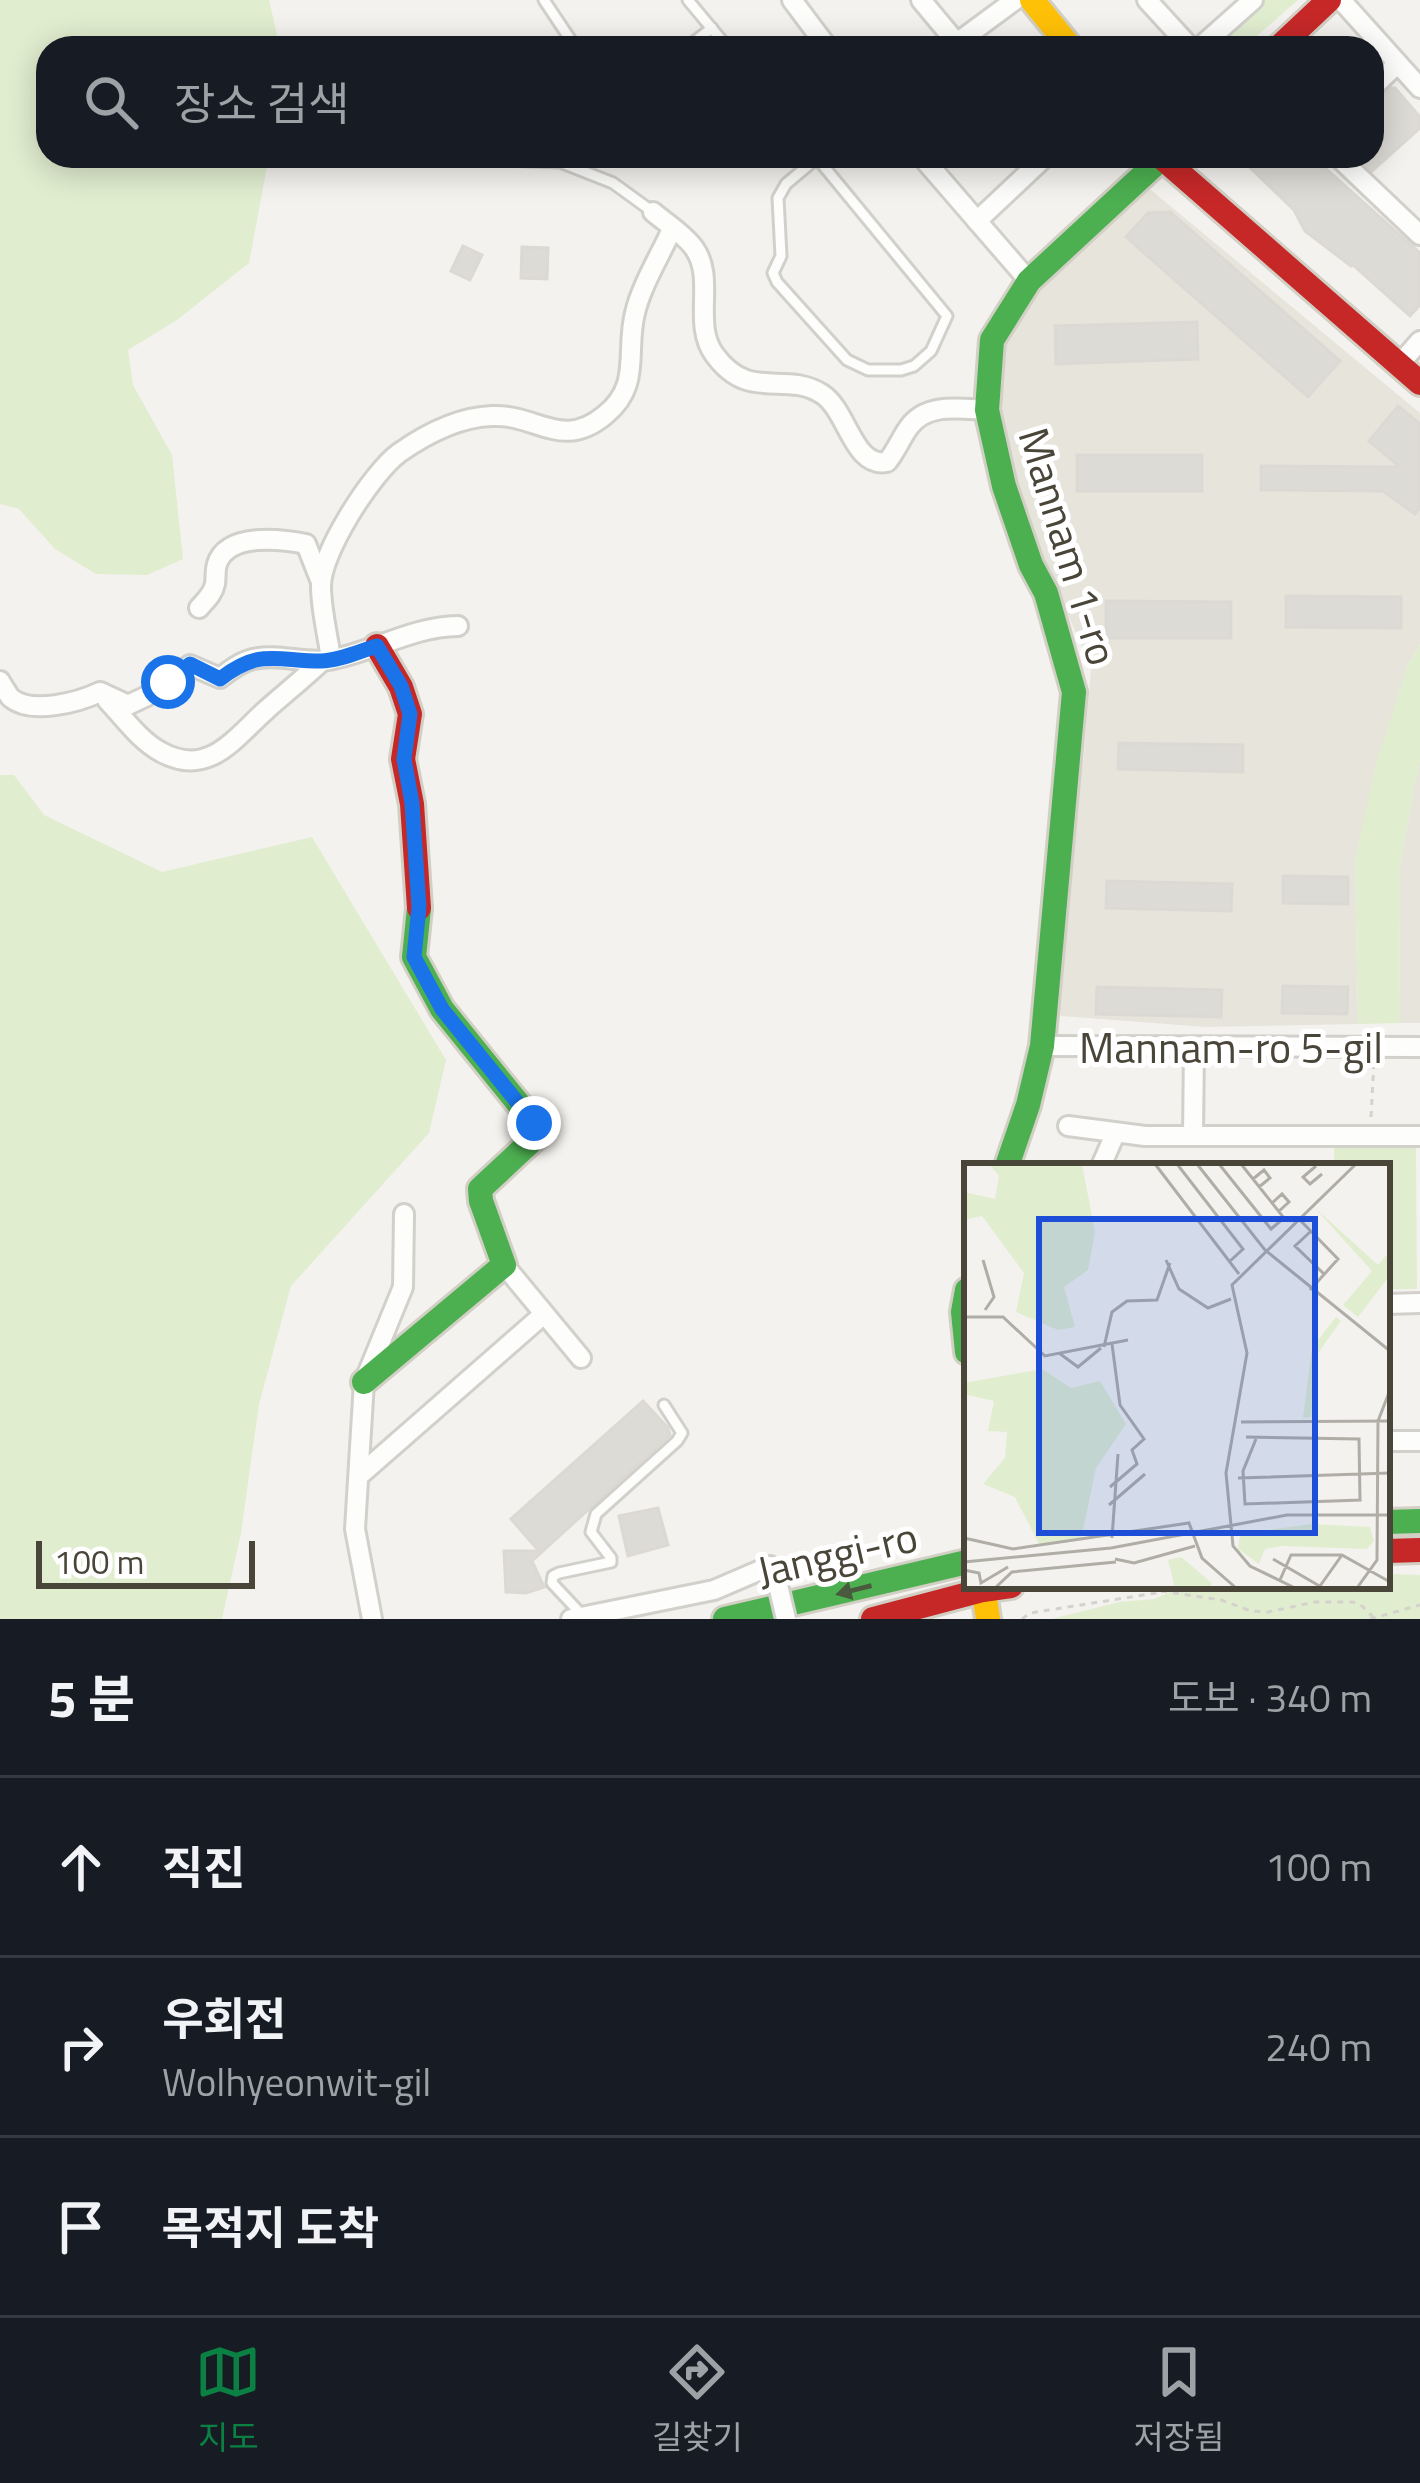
<!DOCTYPE html>
<html lang="ko">
<meta charset="utf-8">
<style>
:root{--surface:#171b24;--page:#242831;--text:#f1f3f6;--muted:#9ea1a6;--line:#363941;--accent:#0b8043}
body{margin:0;font-family:"Titillium Web","Noto Sans KR",sans-serif;background:var(--page);color:var(--text)}
.scale{position:absolute;left:36px;bottom:30px;width:219px;box-sizing:border-box;padding-left:12px;border:6px solid #4a4539;border-top:0;font-size:33px;line-height:42px;white-space:nowrap;color:#4a4539;-webkit-text-stroke:9px #fff;paint-order:stroke}
.stop{position:absolute;width:36px;height:36px;margin:-27px;border:9px solid #1a73e8;border-radius:50%;background:#fff}
.stop.end{background:#1a73e8;border-color:#fff;box-shadow:0 3px 12px #0008}
.list{margin:0;padding:0;list-style:none}
h2{display:flex;justify-content:space-between;align-items:center;height:156px;margin:0;padding:0 48px;font-size:51px}
h2 small{font-size:39px;font-weight:400;color:var(--muted)}
.list li{display:grid;grid-template-columns:78px 1fr auto;gap:36px;align-items:center;box-sizing:border-box;height:180px;padding:0 48px;border-top:3px solid var(--line)}
.list b{display:block;font-size:45px;white-space:nowrap}
.list p{margin:0;font-size:39px;white-space:nowrap;color:var(--muted)}
.list em{font-size:39px;font-style:normal;color:var(--muted)}
.icon{flex:none;width:66px;height:66px;fill:none;stroke:currentColor;stroke-width:2;stroke-linecap:round;stroke-linejoin:round}
.map{position:relative;flex:none;width:1420px;height:1619px;overflow:hidden}
.search{position:absolute;background:var(--surface);box-shadow:0 6px 30px #0003;left:36px;right:36px;top:36px;height:132px;display:flex;align-items:center;gap:30px;box-sizing:border-box;padding:0 42px;border-radius:36px;color:var(--muted);font-size:45px}
.sheet{height:696px;background:var(--surface)}
nav{display:flex;justify-content:space-around;align-items:center;box-sizing:border-box;height:168px;border-top:3px solid var(--line);background:var(--surface);font-size:33px;color:var(--muted)}
nav a{display:grid;justify-items:center;gap:6px}
nav .on{color:var(--accent)}
.map>svg:first-child{display:block}
</style>
<div class="map">
<svg width="1420" height="1619" viewBox="0 0 1420 1619">
<rect width="100%" height="100%" fill="#f4f2ee"/>
<g fill="#e7e4dc">
<path d="M1145,185L1420,413V644L1408,664L1355,861L1358,1024L1206,1027L1061,1016L1051,998L1084,755L1091,669L1029,523L1003,442L997,402L1001,344L1036,294L1101,232Z"/>
<path d="M1420,758V1023H1400L1399,870Z"/>
</g>
<g fill="#e0edcf">
<path d="M0,0H269L280,48H48V156H269L249,263L177,320L128,350L133,385L172,455L183,559L147,575L96,574L55,549L19,509L0,504Z"/>
<path d="M1266,0H1298L1243,48H1215Z"/>
<path d="M1420,644V758L1399,870L1400,1023L1358,1024L1355,861L1377,759L1408,664Z"/>
<path d="M0,775H14L44,815L162,872L312,837L446,1060L429,1133L291,1286L259,1404L241,1533L222,1619H0Z"/>
<path d="M1416,1147L1417,1289H1387V1166H1334V1148Z"/>
<path d="M1387,1574L1420,1575V1619H1052L1119,1602L1154,1599L1179,1588L1387,1586Z"/>
</g>
<g fill="#dddbd6" stroke="#dcd9d4" stroke-width="3">
<path d="M1391,88H1395L1420,117V128L1372,171L1357,156H1372V101L1380,98Z"/>
<path d="M1238,156H1317L1325,164L1323,166L1420,253V305L1410,316L1353,265L1351,266L1305,231L1294,210Z"/>
<path d="M1170,212L1340,361L1308,397L1126,237L1148,213Z"/>
<path d="M463,246L482,255L470,280L451,271Z"/>
<path d="M522,247L548,248L547,279L521,278Z"/>
<path d="M1197,322L1198,359L1056,364L1055,326Z"/>
<path d="M1398,406L1420,424V508L1415,514L1383,491L1261,490V466L1400,467L1369,441Z"/>
<rect x="1077" y="455" width="125" height="36"/>
<path d="M1286,596L1401,597V628L1286,627Z"/>
<path d="M1106,601L1231,602V638H1106Z"/>
<path d="M1119,743L1243,745V772L1118,769Z"/>
<path d="M1283,876L1348,877V904L1283,903Z"/>
<path d="M1107,881L1232,884L1231,911L1106,908Z"/>
<path d="M1283,986L1348,987L1347,1014L1282,1013Z"/>
<path d="M1097,987L1222,990L1221,1017L1096,1014Z"/>
<path d="M643,1401L668,1428L670,1435L532,1561L544,1587L526,1593L506,1592L504,1551H539L511,1519Z"/>
<path d="M658,1508L668,1545L628,1556L619,1516Z"/>
</g>
<g fill="none" stroke-linecap="round" stroke-linejoin="round">
<defs>
<g id="lane">
<path d="M544,0L576,48"/>
<path d="M688,0L728,48"/>
<path d="M686,48L712,28"/>
<path d="M816,156L817,158L947,316L931,351L914,366L901,370H868L847,360L777,282L773,273L781,256L778,198L786,184L817,158L819,156"/>
<path d="M504,160L560,162L613,183L653,212"/>
<path d="M582,1615L552,1583L553,1576L559,1573L611,1562V1558L591,1532L596,1514L677,1441L682,1433L664,1405"/>
</g>
<g id="street">
<path d="M792,0L828,48"/>
<path d="M921,0L961,48"/>
<path d="M1147,0L1191,48"/>
<path d="M1341,0L1420,88"/>
<path d="M950,48L1015,0"/>
<path d="M1199,48L1253,0"/>
<path d="M1372,88L1397,64"/>
<path d="M921,156L1029,281"/>
<path d="M1337,156L1420,235"/>
<path d="M653,212C666,223 684,234 694,248C716,278 692,323 714,354C749,403 784,370 822,394C848,411 853,468 887,462C896,451 901,438 909,427C927,402 961,409 987,410"/>
<path d="M977,221L1046,156"/>
<path d="M1398,366L1420,341"/>
<path d="M199,608C206,600 213,594 215,584C216,577 215,570 217,564C227,532 282,539 306,544L321,582"/>
<path d="M331,659C328,636 321,610 321,586C321,552 372,473 399,453C426,434 459,417 492,416C537,414 562,451 605,415C642,385 625,352 635,313C641,286 661,254 672,229"/>
<path d="M0,681C1,683 9,696 11,698C32,715 79,702 100,692L128,705L147,696L190,665L220,678C229,671 240,662 253,659C278,653 304,664 329,660C374,652 410,627 458,626"/>
<path d="M107,700C123,717 140,741 161,752C208,778 234,739 265,711C284,694 303,679 322,661"/>
<path d="M1042,1046L1420,1047"/>
<path d="M1068,1126L1145,1136H1420"/>
<path d="M1193,1135L1194,1048"/>
<path d="M1101,1166L1115,1134"/>
<path d="M504,1265L581,1358"/>
<path d="M1387,1304L1420,1303"/>
<path d="M1387,1441H1420"/>
<path d="M360,1475L544,1314"/>
<path d="M372,1619L355,1529L364,1382L403,1287L404,1214"/>
<path d="M571,1619L714,1590L770,1566L778,1585"/>
</g>
<g id="fast">
<path d="M1007,1166L1028,1105L1042,1046L1074,692L1046,593L1031,565L1004,486L987,410L992,340L1029,281L1164,156"/>
<path d="M967,1290L963,1312L967,1352"/>
<path d="M364,1382L504,1265L481,1201L480,1189L539,1134L534,1123L442,1009L414,957L419,908"/>
<path d="M1387,1522L1420,1521"/>
<path d="M725,1619L967,1562"/>
</g>
<g id="slow">
<path d="M1032,0L1071,48"/>
<path d="M983,1586L988,1619"/>
</g>
<g id="jam">
<path d="M1278,48L1329,0"/>
<path d="M1160,156L1420,383"/>
<path d="M377,646L401,687L410,714L403,759L412,804L419,908"/>
<path d="M1387,1551L1420,1550"/>
<path d="M873,1619L983,1590L1011,1586"/>
</g>
</defs>
<use href="#lane" stroke="#d2d0cb" stroke-width="15"/>
<use href="#street" stroke="#d2d0cb" stroke-width="24"/>
<use href="#fast" stroke="#d2cfc5" stroke-width="30"/>
<use href="#slow" stroke="#d2cfc5" stroke-width="30"/>
<use href="#jam" stroke="#d2cfc5" stroke-width="30"/>
<g stroke="#d3d2cc" stroke-width="3" stroke-dasharray="6 6" stroke-linecap="butt">
<path d="M1371,1117L1374,1061"/>
<path d="M1161,1591L1221,1600L1251,1611L1268,1612L1315,1602H1353L1362,1606L1375,1619"/>
<path d="M1022,1619L1030,1613L1156,1593L1178,1586"/>
<path d="M1370,1619L1420,1605"/>
</g>
<use href="#lane" stroke="#fdfdfc" stroke-width="9"/>
<use href="#street" stroke="#fdfdfc" stroke-width="18"/>
<use href="#fast" stroke="#4caf50" stroke-width="24"/>
<use href="#slow" stroke="#ffc107" stroke-width="24"/>
<use href="#jam" stroke="#c62828" stroke-width="24"/>
<defs>
<path id="street-bridge" d="M778,1585L786,1619"/>
</defs>
<use href="#street-bridge" stroke="#d2d0cb" stroke-width="24" stroke-linecap="butt"/>
<use href="#street-bridge" stroke="#fdfdfc" stroke-width="18"/>
</g>
<defs><path id="oneway-solid" d="M-6-.8H1V-3.2L6.5 0L1 3.2V.8H-6Z" transform="scale(3)"/></defs>
<use fill="#4a5a3e" href="#oneway-solid" transform="translate(854 1590) rotate(166)"/>
<g fill="none" stroke-linecap="round" stroke-linejoin="round">
<path stroke="#1a73e8" stroke-width="15" d="M168,682L190,664L220,679C260,648 276,661 321,661C339,661 360,651 377,646L401,686L410,714L404,759L412,803L419,907L414,957L442,1009L534,1123"/>
</g>
<g text-anchor="middle" dominant-baseline="central" stroke-width="10" stroke-linejoin="round" paint-order="stroke">
<g font-size="42" fill="#4a4539" stroke="#fff">
<text transform="translate(1069 546) rotate(73)">Mannam 1-ro</text>
<text x="1231" y="1047">Mannam-ro 5-gil</text>
<text transform="translate(837 1553) rotate(-13)">Janggi-ro</text>
</g>
</g>
<g transform="translate(964 1163)">
<rect width="426" height="426" fill="#f4f2ee"/>
<path d="M25,1H118L131,69L124,107L100,124L111,164L94,167L52,149L60,110L18,53L0,57V75V29L31,36L35,13ZM350,44L414,102L426,88V112L394,154L379,142L408,108ZM372,154L377,158L354,190L347,254L339,255L348,185ZM78,206L107,225L136,218L162,261L132,305L117,377L75,381L51,334L19,321L41,295L43,269L24,268L30,238L0,231V220ZM348,361L406,364L410,378L403,386L318,383L301,386L295,401L274,386L276,371ZM217,394L248,420L246,425H211L204,397Z" fill="#e0edcf"/>
<path fill="none" stroke="#b0ada6" stroke-width="3" d="M191,1L275,111M213,1L279,86L265,99M233,1L301,87L426,188M255,1L307,66L320,55L277,1M352,3L339,14L346,21L358,11M289,16L300,7L306,15L295,24M307,41L318,31L325,39L314,49M334,55L374,96L346,127M346,69L331,83L360,111M19,97L30,134L21,147M202,97L215,126L244,145L267,136M0,154H39L81,193L164,177M140,184L148,149L163,138L193,137L206,100M95,190L114,204L137,185M277,259L426,258M282,274L395,276L396,337L281,341L279,308L292,276M274,315L426,310M146,324L173,301L168,287L180,276L156,242L148,181M145,342L181,311M0,375L49,386L225,360L238,395L272,425M148,375L154,291M151,396L170,400L231,383M309,396L359,425M0,399L147,385L323,352H426M0,407L15,410L17,420L44,404M316,417L327,392H378L426,419M356,423L378,392M31,425L48,409L152,399M331,425L286,403L269,383L262,310L283,190L268,122L392,1M393,425L413,397L414,258L426,227"/>
<path fill="#1d4ed8" fill-opacity="0.15" stroke="#1d4ed8" stroke-width="6" d="M75,56H351V370H75Z"/>
<rect width="426" height="426" fill="none" stroke="#4a4539" stroke-width="6"/>
</g>
</svg>
<div class="scale">100 m</div>
<div class="stop" style="left:168px;top:682px"></div>
<div class="stop end" style="left:534px;top:1123px"></div>
<div class="search"><svg class="icon" aria-label="search" viewBox="0 0 24 24"><circle cx="10" cy="10" r="6"/><path d="M15 15l6 6"/></svg>장소 검색</div>
</div>
<section class="sheet">
<h2>5 분<small>도보 · 340 m</small></h2>
<ul class="list">
<li><svg class="icon" aria-label="ahead" viewBox="0 0 24 24"><path d="M12 20V5M6 11l6-6 6 6"/></svg><div><b>직진</b></div><em>100 m</em></li>
<li><svg class="icon" aria-label="right" viewBox="0 0 24 24"><path d="M7 20v-9h11M14 6l5 5-5 5"/></svg><div><b>우회전</b><p>Wolhyeonwit-gil</p></div><em>240 m</em></li>
<li><svg class="icon" aria-label="arrive" viewBox="0 0 24 24"><path d="M6 21V4h12l-3 4 3 4H6"/></svg><div><b>목적지 도착</b></div></li>
</ul>
</section>
<nav>
<a class="on"><svg class="icon" aria-label="map" viewBox="0 0 24 24"><path d="M3 6l6-2 6 2 6-2v14l-6 2-6-2-6 2zM9 4v14M15 6v14"/></svg>지도</a>
<a><svg class="icon" aria-label="directions" viewBox="0 0 24 24"><path d="M12 3l9 9-9 9-9-9zM9 14v-3h6M13 9l2 2-2 2"/></svg>길찾기</a>
<a><svg class="icon" aria-label="saved" viewBox="0 0 24 24"><path d="M7 4h10v16l-5-4-5 4z"/></svg>저장됨</a>
</nav>
